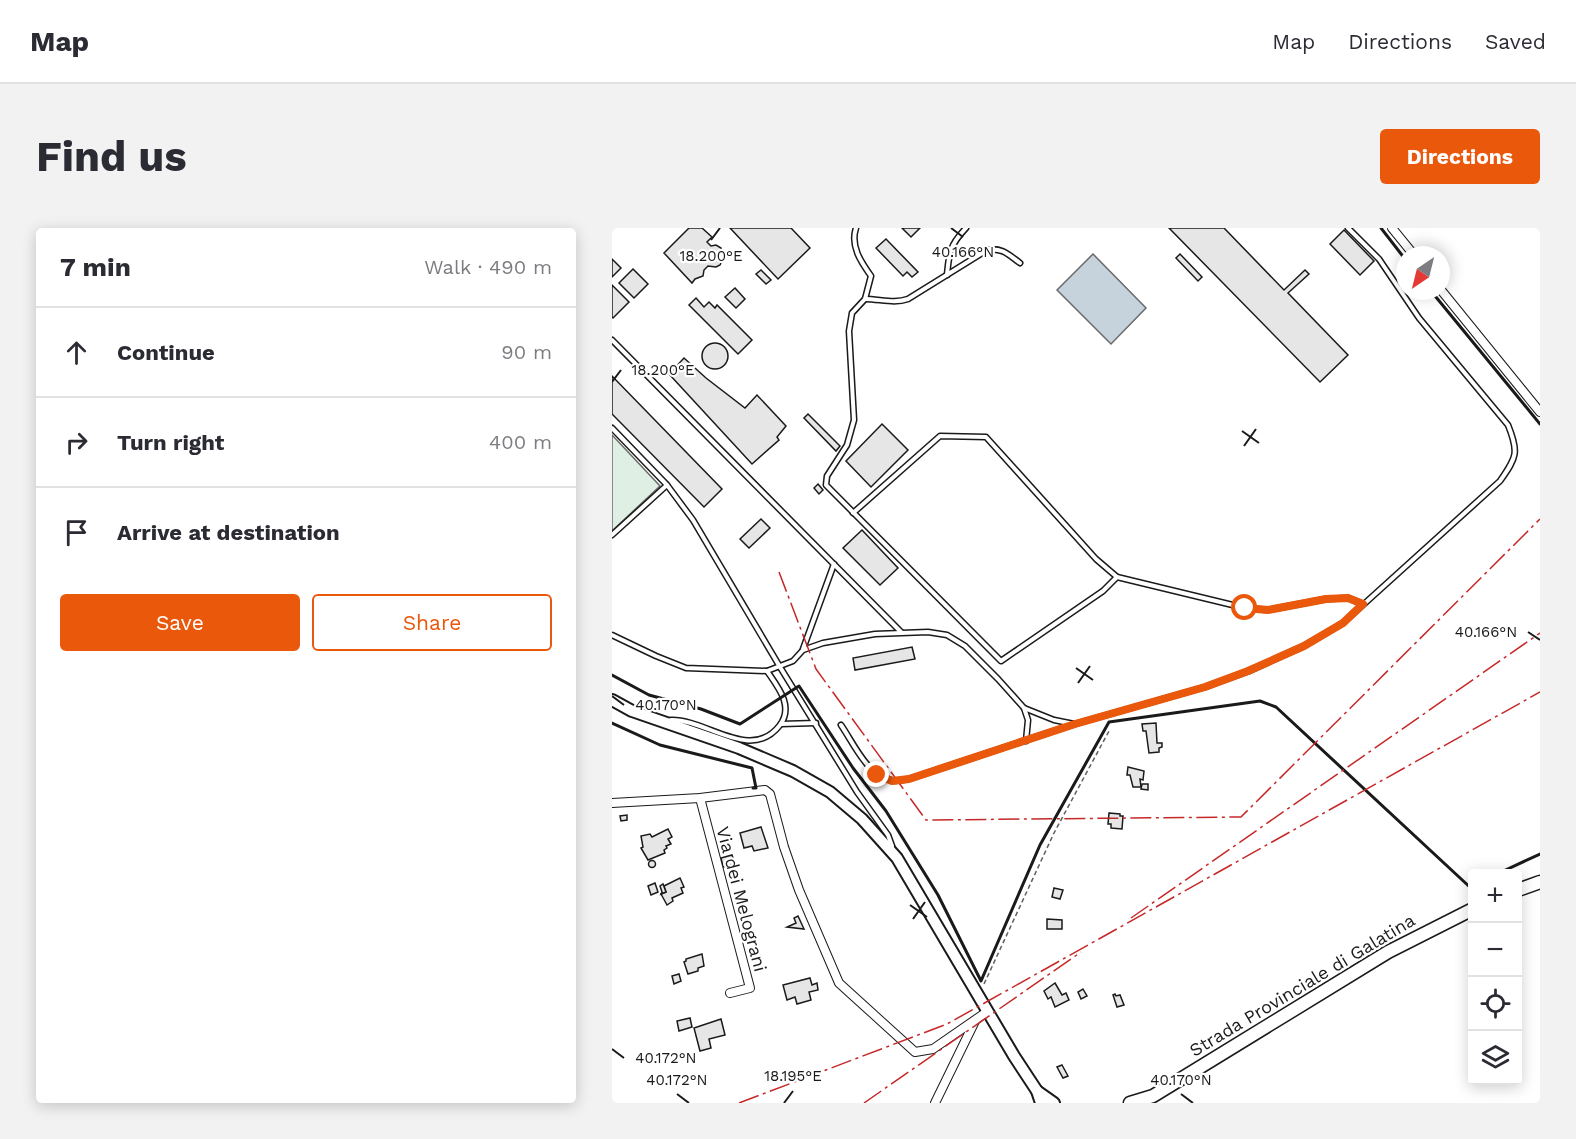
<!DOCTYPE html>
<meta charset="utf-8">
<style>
:root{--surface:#fff;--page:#f2f2f3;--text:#2b2b33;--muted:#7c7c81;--line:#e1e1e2;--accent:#ea580c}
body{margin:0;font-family:"Work Sans",sans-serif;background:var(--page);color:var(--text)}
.controls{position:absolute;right:18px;bottom:18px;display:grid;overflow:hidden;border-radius:6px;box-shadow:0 3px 15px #0003}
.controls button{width:54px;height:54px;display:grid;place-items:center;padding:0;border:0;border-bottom:2px solid var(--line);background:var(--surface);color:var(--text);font:30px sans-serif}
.compass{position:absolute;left:784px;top:18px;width:54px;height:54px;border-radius:50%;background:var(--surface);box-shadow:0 3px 15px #0003;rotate:215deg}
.stop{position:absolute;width:18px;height:18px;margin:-14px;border:4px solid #ea580c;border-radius:50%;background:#fff}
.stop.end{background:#ea580c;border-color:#fff;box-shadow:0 2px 6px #0008}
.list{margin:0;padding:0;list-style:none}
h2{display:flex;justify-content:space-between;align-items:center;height:78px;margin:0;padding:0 24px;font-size:26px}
h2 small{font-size:20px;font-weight:400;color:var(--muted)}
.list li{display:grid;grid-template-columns:39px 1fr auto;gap:18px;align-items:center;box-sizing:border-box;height:90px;padding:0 24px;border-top:2px solid var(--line)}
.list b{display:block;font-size:22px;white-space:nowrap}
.list em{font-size:20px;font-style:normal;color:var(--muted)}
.actions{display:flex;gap:12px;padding:18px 24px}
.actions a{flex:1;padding:14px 0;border:2px solid var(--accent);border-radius:6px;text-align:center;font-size:21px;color:var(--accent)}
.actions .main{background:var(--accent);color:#fff}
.icon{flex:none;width:33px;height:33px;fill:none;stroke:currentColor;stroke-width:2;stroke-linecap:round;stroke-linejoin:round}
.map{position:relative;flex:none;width:928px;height:875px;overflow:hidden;border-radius:6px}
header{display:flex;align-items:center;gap:36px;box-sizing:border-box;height:84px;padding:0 30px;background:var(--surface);border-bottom:2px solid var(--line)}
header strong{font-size:28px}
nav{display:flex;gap:33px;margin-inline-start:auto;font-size:21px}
.intro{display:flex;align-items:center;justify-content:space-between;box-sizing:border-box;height:144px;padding:0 36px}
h1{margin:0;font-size:42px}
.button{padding:15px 27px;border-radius:6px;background:var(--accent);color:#fff;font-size:21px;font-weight:700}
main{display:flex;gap:36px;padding:0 36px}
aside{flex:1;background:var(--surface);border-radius:6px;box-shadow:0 3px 15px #0003}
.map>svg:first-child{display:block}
</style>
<header>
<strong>Map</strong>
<nav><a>Map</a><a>Directions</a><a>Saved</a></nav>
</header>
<div class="intro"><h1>Find us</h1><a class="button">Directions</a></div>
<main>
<aside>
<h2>7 min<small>Walk · 490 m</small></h2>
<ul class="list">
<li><svg class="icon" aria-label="ahead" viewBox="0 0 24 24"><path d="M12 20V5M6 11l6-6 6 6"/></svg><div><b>Continue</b></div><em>90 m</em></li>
<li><svg class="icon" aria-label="right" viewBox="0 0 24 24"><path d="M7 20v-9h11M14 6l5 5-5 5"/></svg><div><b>Turn right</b></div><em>400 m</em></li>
<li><svg class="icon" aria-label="arrive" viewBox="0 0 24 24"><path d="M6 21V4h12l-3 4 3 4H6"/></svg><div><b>Arrive at destination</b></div></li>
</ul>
<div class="actions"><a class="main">Save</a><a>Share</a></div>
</aside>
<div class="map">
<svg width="928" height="875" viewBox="0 0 928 875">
<rect width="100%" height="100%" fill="#fff"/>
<path fill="#e0efe3" stroke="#6a6a6a" stroke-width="1.5" d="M0,207L48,258L0,303Z"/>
<path fill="#c6d2dc" stroke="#6a6a6a" stroke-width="1.5" d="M481,26L534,80L499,116L445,62Z"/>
<g fill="#e6e6e6" stroke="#1a1a1a" stroke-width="1.5">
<path d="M77,0H90L100,9L95,14L99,18L104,17L109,20L112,29L108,37L104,39L96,38L92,42L91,48L83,51L80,55L52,25Z"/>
<path d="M118,0H179L198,20L166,51Z"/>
<path d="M290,0H308L299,9Z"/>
<path d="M557,0H612L672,62L693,42L697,46L676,65L736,127L708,154Z"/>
<path d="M732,2L762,33L748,47L718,16Z"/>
<path d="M274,11L306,44L300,49L295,44L291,48L264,20Z"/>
<path d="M568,26L590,49L586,53L564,30Z"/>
<path d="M0,31L9,40L0,49Z"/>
<path d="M21,41L36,56L22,70L7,55Z"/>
<path d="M149,42L159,52L154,56L144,46Z"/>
<path d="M0,57L17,74L1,90L0,89Z"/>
<path d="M123,60L133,71L124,80L113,69Z"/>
<path d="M84,70L92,79L97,74L103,80L105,77L140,112L126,126L77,77Z"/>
<circle cx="103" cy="128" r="13"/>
<path d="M72,130L94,150L133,180L145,167L174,198L165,209L167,212L140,236L57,146Z"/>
<path d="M0,148L110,261L92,279L0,186Z"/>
<path d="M196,186L228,218L224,223L192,190Z"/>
<path d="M270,196L296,222L259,259L234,233Z"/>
<path d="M206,256L211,262L207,266L202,260Z"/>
<path d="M149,291L158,300L137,320L128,311Z"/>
<path d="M250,302L286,340L268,357L231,320Z"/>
<path d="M300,419L303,431L243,442L241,430Z"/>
<path d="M544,495L545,515H550V519L547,520V524L537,525L534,503H531L530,496Z"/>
<path d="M516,539L532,543L531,552L528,551L529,559H521L518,547H515Z"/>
<path d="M530,556H536V562L529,561Z"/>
<path d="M497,585L508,586V588H511L510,601L499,600V596H496Z"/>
<path d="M15,587V592L9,593L8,588Z"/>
<path d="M149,599L156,620L142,623L140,618L132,620L128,605Z"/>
<path d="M56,601L60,609L56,611L59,616L54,618L55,620L52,622L53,625L36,632L29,620L31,619L29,608L38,606L40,609Z"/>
<path d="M120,627L123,636L111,639L109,630Z"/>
<circle cx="40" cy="636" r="3.5"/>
<path d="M68,650L72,659L69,660L71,665L60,670L61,673L55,677L49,666L54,664L52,658Z"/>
<path d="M43,655L46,664L39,667L36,658Z"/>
<path d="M51,656L54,664L49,666L50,664L48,658Z"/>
<path d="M442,660L451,662L448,671L440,669Z"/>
<path d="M186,688L192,701L175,699L184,695L182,690Z"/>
<path d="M435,691L450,692V701H435Z"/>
<path d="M90,726L92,738L86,740V743L76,746L72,734L74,733V731Z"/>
<path d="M67,746L69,753L62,756L60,748Z"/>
<path d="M198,750L200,757L205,755L206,762L197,764L199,772L185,776L183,769L175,772L171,757Z"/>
<path d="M443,755L450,767L454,765L457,772L443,779L439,769L436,771L432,763Z"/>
<path d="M471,761L475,768L469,771L466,764Z"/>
<path d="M503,766L504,768L508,767L512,777L505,779L501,767Z"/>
<path d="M78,790L80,799L67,803L65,793Z"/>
<path d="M109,791L113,807L97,811L99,820L88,823L82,800Z"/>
<path d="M450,837L456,848L451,850L445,839Z"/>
</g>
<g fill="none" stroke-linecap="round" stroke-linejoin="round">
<defs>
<g id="service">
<path d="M244,0C238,18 249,34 259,48L253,71L240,85L237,103L242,192L235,217L215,248L214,257L389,433L491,363L505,349"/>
<path d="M335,47C337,24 338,17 354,0"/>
<path d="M253,71C268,71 282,76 296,71L375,22C390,19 397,27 408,35"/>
<path d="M0,112L289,404"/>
<path d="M0,200L55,257L81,292L168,439L245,564L276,607L280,618"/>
<path d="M241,285L328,208L374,209L484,331L505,349L633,380L656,382L714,371L736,370L751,376"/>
<path d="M0,307L55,257"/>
<path d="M0,407L44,428L74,440L155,443L181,433L191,422L211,415L263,406L316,404L335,407L353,418L386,451L412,480L416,492L414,513"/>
<path d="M191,421L222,336"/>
<path d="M412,480L442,492L462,496"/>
<path d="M59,492C95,491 139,535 168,497C182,478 166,459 155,443"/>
<path d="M169,496L204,495"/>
<path d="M229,497C242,516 255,547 279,552C284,554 291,552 297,551L463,496L593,459L637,443L692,418L731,395L888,253C905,229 907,224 896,197L807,90L767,31L736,0"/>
</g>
<g id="minor">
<path d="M780,0L802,27"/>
<path d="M829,62L928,184"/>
<path d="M88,570L138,760L118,765"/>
<path d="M0,575L88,570L153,562L158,566L172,619L187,662L227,755L303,824L321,821L376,783"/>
<path d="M323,875L363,793"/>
</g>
<g id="secondary">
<path d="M0,472L20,483L127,520L181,543L218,564L250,591L285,630L402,828L425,863L429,875"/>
<path d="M425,863L442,875"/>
</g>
<g id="primary">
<path d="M906,662L928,654"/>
<path d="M518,875L541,868L776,724L861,681"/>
</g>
</defs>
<use href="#service" stroke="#1a1a1a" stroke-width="7"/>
<use href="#minor" stroke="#1a1a1a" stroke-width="10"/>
<use href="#secondary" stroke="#1a1a1a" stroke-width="14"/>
<use href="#primary" stroke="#1a1a1a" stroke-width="15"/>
<path stroke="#5f5f5f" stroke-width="1.5" stroke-dasharray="4.5 3" stroke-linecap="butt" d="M372,756L442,605L497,503"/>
<use href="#service" stroke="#fff" stroke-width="4"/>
<use href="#minor" stroke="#fff" stroke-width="8"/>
<use href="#secondary" stroke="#fff" stroke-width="10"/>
<use href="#primary" stroke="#fff" stroke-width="12"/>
<g stroke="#1a1a1a" stroke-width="3">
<path d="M769,0L793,31"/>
<path d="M819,63L928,196"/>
<path d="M0,447L37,467L89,481L128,496L187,458L241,540L274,583L326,667L369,753L428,617L497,494L648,473L664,479L861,662"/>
<path d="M0,495L48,517L140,540L144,560H141"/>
<path d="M885,646L928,626"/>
</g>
<g stroke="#c62828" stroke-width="1.5" stroke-dasharray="21 4.5 3 4.5" stroke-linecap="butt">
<path d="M167,344L204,441L314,592L629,589L928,291"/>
<path d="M519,690L928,405"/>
<path d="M127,875L335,796L928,464"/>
<path d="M252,875L469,724"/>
</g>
</g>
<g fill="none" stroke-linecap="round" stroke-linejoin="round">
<path stroke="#ea580c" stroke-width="8" d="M265,547L280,553L297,551L463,496L593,459L636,443L692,418L731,395L751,376L736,370L714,371L656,382L633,380"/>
</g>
<path fill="none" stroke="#1a1a1a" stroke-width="2" d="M339,0L351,9M99,12L108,0M0,154L9,142M630,203L647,215M632,218L644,201M916,404L928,412M464,440L481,452M466,455L478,438M0,468L12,477M298,677L315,689M301,691L313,674M0,821L12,830M65,866L77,875M569,866L581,875M172,875L181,863"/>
<g text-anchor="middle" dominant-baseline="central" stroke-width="4.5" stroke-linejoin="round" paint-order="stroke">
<g font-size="18" fill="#1a1a1a" stroke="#fff">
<text transform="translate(130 671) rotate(75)">Via dei Melograni</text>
<text transform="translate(690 757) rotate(-31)">Strada Provinciale di Galatina</text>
</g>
</g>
<g font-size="15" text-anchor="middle" fill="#1a1a1a" stroke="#fff" stroke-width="4.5" stroke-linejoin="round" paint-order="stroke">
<text x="351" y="29">40.166°N</text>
<text x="99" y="33">18.200°E</text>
<text x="51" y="147">18.200°E</text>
<text x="874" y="409">40.166°N</text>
<text x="54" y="482">40.170°N</text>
<text x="54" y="835">40.172°N</text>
<text x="181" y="853">18.195°E</text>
<text x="65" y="857">40.172°N</text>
<text x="569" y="857">40.170°N</text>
</g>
</svg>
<div class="controls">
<button>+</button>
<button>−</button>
<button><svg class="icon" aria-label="locate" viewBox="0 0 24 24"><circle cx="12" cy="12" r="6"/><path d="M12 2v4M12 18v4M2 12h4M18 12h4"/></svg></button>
<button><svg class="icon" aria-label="layers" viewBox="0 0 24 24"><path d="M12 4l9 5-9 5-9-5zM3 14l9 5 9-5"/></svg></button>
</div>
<svg class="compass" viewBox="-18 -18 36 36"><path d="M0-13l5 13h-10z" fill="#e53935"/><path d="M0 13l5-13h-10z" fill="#7c7c81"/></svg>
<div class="stop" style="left:633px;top:380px"></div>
<div class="stop end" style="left:265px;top:547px"></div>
</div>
</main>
